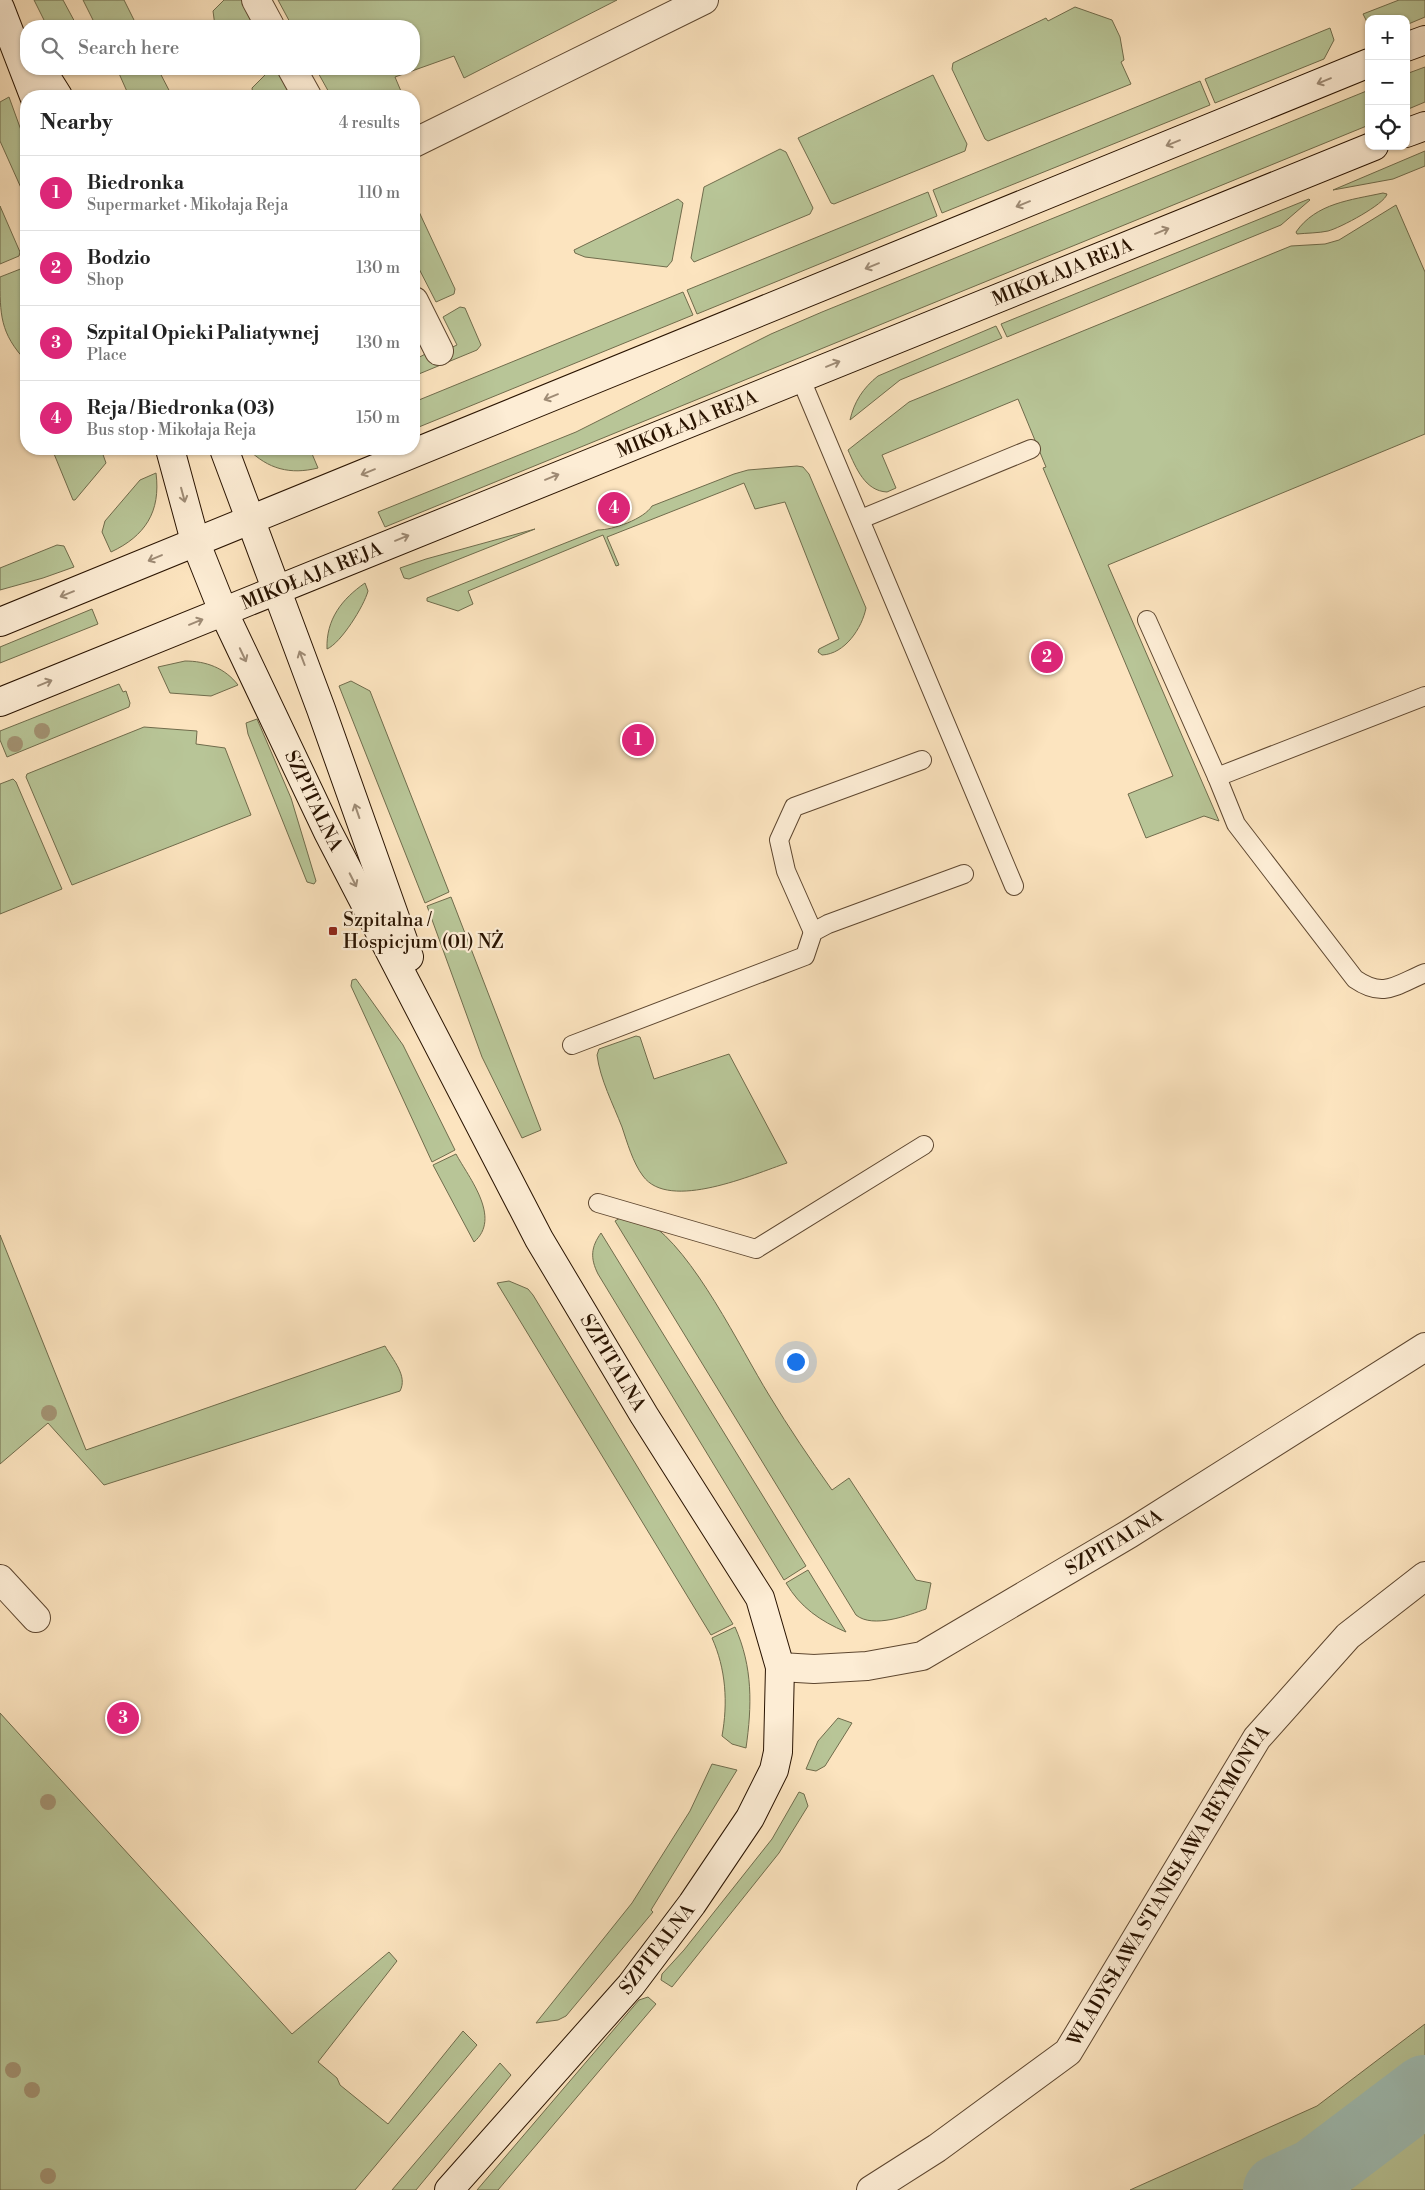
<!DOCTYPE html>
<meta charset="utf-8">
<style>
:root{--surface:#fff;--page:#f6f6f6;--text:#222;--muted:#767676;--line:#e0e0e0;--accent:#db2777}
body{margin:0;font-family:"Libre Bodoni",serif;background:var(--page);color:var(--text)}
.controls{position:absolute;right:15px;top:15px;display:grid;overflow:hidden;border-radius:10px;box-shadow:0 1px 4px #0004}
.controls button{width:45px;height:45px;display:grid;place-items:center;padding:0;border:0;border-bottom:1px solid var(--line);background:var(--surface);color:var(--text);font:25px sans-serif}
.you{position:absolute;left:795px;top:1361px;width:18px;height:18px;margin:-12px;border:4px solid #fff;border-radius:50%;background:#1a73e8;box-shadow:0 0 0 8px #1a73e833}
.badge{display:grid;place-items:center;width:32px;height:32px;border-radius:50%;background:var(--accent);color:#fff;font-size:16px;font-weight:700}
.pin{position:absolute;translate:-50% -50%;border:2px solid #fff;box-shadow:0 1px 5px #0006}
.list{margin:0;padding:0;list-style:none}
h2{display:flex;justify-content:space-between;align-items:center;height:65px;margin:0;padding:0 20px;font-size:21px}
h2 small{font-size:16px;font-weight:400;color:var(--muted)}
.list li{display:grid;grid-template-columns:32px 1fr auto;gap:15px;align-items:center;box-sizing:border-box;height:75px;padding:0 20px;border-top:1px solid var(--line)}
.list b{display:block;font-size:19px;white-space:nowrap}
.list p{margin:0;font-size:16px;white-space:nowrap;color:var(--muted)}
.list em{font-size:16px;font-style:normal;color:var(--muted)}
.icon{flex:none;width:28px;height:28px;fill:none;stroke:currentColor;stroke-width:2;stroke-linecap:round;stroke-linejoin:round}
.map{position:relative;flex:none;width:1425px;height:2190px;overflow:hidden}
.search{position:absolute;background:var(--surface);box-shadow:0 1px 4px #0004;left:20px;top:20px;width:400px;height:55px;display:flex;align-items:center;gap:12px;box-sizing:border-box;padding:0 18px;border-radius:20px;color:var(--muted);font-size:19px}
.panel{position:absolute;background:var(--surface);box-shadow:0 1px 4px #0004;left:20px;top:90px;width:400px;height:365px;border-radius:20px}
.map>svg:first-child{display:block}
</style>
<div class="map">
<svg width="1425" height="2190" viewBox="0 0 1425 2190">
<rect width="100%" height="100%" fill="#fce4bf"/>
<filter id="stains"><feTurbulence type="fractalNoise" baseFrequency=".004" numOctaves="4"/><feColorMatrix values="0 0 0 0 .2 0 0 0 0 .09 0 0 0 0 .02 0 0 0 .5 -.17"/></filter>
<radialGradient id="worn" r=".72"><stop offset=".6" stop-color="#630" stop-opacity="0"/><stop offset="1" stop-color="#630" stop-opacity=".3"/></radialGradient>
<g fill="#b8c597" stroke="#706c4c">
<path d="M34,0H63L77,26H47Z"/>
<path d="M83,0H124L137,26H96Z"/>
<path d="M224,0H250L257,26H215L213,11Z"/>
<path d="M278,0H617L464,78L454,56L395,77L403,96H331L316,69H414V26H292Z"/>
<path d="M1399,0H1425V17L1406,25V19H1369V26L1363,14Z"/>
<path d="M1075,7L1112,20L1120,37L1124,60L1121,62L1131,84L988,141L985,139L952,69L953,63L1046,18L1048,21Z"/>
<path d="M1330,28L1334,40L1324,59L1215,103L1205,79Z"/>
<path d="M1425,67V102L1406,110V74Z"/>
<path d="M117,69H158L172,96H129Z"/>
<path d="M267,73L289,75L299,96H253L252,88Z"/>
<path d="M933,75L967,144L965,151L834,204L831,203L798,138Z"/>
<path d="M1200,81L1210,105L942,213L933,190Z"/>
<path d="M1369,90V125L385,527L378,512L576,432L771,334L822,312Z"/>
<path d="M9,97L26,144V199L0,141V102Z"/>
<path d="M780,149L786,152L813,208L810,214L694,262L691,258L704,187Z"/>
<path d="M1425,151V166L1393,179L1333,190Z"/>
<path d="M928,192L937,216L697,314L687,290Z"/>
<path d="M1383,193L1387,194C1385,204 1340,228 1328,231C1319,233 1307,233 1297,234L1296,232C1316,203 1351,200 1383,193Z"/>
<path d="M678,199L683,203L672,261L667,267L585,257L575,253L574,250Z"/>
<path d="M1309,199L1310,200L1281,225L1007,337L1001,324Z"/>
<path d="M414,201L455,289L454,294L436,302L414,259Z"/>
<path d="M1396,205L1425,272V434L1108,565L1219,821L1204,816L1146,838L1128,794L1173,776L1043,468L1046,467L1018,399L882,455L896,488L887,492C865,491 856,468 848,450L909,402L1291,246L1325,244L1339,240Z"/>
<path d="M0,206L20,252L19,256L0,264Z"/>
<path d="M23,268L26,269V361C0,333 0,315 0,277Z"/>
<path d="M683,292L693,315L414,429V402Z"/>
<path d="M460,307L465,308L481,345L477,350L414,376V360L429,352L433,356L457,345L443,317Z"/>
<path d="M996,326L1002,338L900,380L850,420C854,402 863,388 878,376Z"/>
<path d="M52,449H101L106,463L75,500H73Z"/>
<path d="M248,449H310L318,468C290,475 268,469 248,449Z"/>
<path d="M797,466L803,467L809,474L866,608C862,628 845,654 822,655L818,652L819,649L839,639L785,502L755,509L744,483L607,537L619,565L616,566L603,535L468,591L473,604L458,611L427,601V598L598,530C613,530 644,519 652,506L734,474L748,470Z"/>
<path d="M156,473C161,512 145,536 111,552L102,532L105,521L140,480Z"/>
<path d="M535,529L409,579L404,578L400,568L426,559Z"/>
<path d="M57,545L64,546L74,567L43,578L0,590V568Z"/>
<path d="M365,583L368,591C364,606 341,643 327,649C326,619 342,599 365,583Z"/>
<path d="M92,609L98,624L0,663V647Z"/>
<path d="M185,661C206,661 225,668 238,685L211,696L170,693L158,667Z"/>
<path d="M351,681L370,691L449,892L425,903L339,686Z"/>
<path d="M119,684L123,692L126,691L130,703L129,707L7,757L0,740V731Z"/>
<path d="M257,719L291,798L316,881L314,884L307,882L248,734L246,723Z"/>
<path d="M144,727L197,731L196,744L225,748L251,815L72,885L26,777L27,774Z"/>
<path d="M13,779L16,782L62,889L0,914V784Z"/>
<path d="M451,897L541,1130L522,1138L482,1057L427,906Z"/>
<path d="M356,979L403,1045L455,1150L432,1162L351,986L352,980Z"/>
<path d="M636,1036L640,1037L654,1079L729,1054L787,1163C754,1174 669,1212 643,1176C633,1163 627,1142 622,1127C613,1104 600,1079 597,1055L599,1049Z"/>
<path d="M456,1154C469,1178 502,1218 474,1242L433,1165Z"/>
<path d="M627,1214C633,1216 641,1218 648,1222C694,1251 740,1348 769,1395C789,1428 810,1459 832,1490L849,1478L916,1580L931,1583L926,1609C909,1615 873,1629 856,1615L615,1221Z"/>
<path d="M601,1233L806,1566L784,1580L598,1274C590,1258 591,1247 601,1233Z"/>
<path d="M0,1235L86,1450L385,1346C393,1360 408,1376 400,1391L104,1485L48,1423L0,1464Z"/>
<path d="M509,1281L528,1289L533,1295L733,1624L711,1635L497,1283Z"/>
<path d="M808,1570L846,1632C820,1621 800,1607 786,1583Z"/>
<path d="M735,1627C753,1667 752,1706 746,1748L732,1744L722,1736C728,1703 726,1669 712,1638Z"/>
<path d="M0,1713L292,2034L389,1952L397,1961L318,2062L337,2078L340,2085L388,2124L463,2031L477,2045L355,2190H0Z"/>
<path d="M838,1718L852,1723L825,1766L816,1771L806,1769L818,1741Z"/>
<path d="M712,1764L737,1770L651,1910L653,1912L566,2016L558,2020L536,2023L632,1903L690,1811Z"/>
<path d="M799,1792L804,1794L808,1806L779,1853L672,1987L661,1980L662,1974L684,1950L772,1839Z"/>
<path d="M648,1997L656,2004L498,2190H477L639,2000Z"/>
<path d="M1425,2024V2190H1130L1317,2106Z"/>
<path d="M500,2063L511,2075L416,2190H392Z"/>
</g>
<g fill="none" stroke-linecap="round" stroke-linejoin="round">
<path stroke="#9fbeb5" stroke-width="70" d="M1278,2190L1315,2173L1425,2090"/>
<defs>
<g id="lane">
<path d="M800,377L1014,886"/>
<path d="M861,519L1031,449"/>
<path d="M1147,620L1217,777"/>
<path d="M1425,696L1217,777L1236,824L1355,979C1384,999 1396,985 1425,973"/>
<path d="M813,932L786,871L779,840L794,807L922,760"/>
<path d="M572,1045L805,956L813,932L828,924L964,874"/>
<path d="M598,1203L756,1249L924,1145"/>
</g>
<g id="street">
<path d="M256,0L270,26"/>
<path d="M292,69L307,96"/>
<path d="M414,143L704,0"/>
<path d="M414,301L439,351"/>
<path d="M0,1579L36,1618"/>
<path id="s1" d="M780,1667L814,1669L867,1666L922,1656L1129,1534L1425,1347"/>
<path id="s2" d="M871,2190L937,2148L1068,2052L1257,1738L1348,1636L1425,1576"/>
</g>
<g id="secondary">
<path d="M0,8L34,96"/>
<path d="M1406,47L1425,40"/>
<path d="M41,69L58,96"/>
<path d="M1406,133L1425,126"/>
<path id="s3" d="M170,449L195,541L223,611L328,832L539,1239L644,1415L760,1598L780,1667L778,1752L774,1770L750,1818L692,1904L631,1985L449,2190"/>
<path d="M224,449L321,709L409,957"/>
<path d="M0,622L1369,63"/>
<path id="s4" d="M0,702L1374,146"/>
</g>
</defs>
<use href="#lane" stroke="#5e4730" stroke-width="20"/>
<use href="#street" stroke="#5e4730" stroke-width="30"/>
<use href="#secondary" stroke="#291300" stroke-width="30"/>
<use href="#lane" stroke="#fdedd5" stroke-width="18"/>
<use href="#street" stroke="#fdedd5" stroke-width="28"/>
<use href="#secondary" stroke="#fdedd5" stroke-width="28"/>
</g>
<g fill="#a39373">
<circle cx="42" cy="731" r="8"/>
<circle cx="15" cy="744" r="8"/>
<circle cx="49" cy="1413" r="8"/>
<circle cx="48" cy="1802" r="8"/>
<circle cx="13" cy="2070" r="8"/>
<circle cx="32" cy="2090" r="8"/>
<circle cx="48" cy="2176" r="8"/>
</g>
<defs><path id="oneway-shaft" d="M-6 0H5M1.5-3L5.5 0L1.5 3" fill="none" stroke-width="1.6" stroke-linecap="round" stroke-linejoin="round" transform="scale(1.25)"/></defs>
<g stroke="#9e8b75">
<use href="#oneway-shaft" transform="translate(1324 81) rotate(158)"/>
<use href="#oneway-shaft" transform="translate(1173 143) rotate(158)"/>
<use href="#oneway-shaft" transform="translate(1023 204) rotate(158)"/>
<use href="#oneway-shaft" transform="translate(1162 231) rotate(-22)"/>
<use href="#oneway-shaft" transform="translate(872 266) rotate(158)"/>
<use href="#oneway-shaft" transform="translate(833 364) rotate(-22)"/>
<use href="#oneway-shaft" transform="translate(551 397) rotate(158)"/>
<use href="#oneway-shaft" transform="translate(368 472) rotate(158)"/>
<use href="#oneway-shaft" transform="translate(552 477) rotate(-22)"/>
<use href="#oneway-shaft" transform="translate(183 495) rotate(75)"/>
<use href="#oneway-shaft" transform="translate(402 538) rotate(-22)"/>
<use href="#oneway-shaft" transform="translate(155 558) rotate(157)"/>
<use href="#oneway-shaft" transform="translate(67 594) rotate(158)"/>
<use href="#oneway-shaft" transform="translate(196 622) rotate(-22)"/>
<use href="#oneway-shaft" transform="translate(243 655) rotate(65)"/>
<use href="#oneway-shaft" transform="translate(302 658) rotate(-111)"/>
<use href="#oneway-shaft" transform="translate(45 683) rotate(-22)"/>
<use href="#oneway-shaft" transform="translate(357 811) rotate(-109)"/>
<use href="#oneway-shaft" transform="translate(353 880) rotate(63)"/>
</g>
<rect fill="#8f2418" stroke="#fdedd5" stroke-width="2" x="328" y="926" width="10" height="10" rx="2.5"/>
<g text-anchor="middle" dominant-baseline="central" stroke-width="4.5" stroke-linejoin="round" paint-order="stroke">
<g font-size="19" fill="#291300" stroke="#fdedd5">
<text stroke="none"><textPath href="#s4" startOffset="1146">MIKOŁAJA REJA</textPath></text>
<text stroke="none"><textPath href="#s4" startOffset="741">MIKOŁAJA REJA</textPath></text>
<text stroke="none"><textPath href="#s4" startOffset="336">MIKOŁAJA REJA</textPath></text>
<text stroke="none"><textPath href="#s3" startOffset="381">SZPITALNA</textPath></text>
<text stroke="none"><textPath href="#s3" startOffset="1018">SZPITALNA</textPath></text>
<text stroke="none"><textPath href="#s1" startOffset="366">SZPITALNA</textPath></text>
<text stroke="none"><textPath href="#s2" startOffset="435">WŁADYSŁAWA STANISŁAWA REYMONTA</textPath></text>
<text transform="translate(657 1949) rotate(-52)">SZPITALNA</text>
</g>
<g font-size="19" fill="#291300" stroke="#fdedd5" text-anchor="start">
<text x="343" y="920">Szpitalna /<tspan x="343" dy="22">Hospicjum (01) NŻ</tspan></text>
</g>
</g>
<rect width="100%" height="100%" filter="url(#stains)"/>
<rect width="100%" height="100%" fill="url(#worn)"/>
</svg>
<div class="controls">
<button>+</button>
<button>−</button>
<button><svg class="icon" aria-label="locate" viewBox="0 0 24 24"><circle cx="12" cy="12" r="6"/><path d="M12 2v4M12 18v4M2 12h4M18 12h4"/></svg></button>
</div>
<div class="you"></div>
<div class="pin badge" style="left:638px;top:740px">1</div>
<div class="pin badge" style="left:1047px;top:657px">2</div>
<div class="pin badge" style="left:123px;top:1718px">3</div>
<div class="pin badge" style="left:614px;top:508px">4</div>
<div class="search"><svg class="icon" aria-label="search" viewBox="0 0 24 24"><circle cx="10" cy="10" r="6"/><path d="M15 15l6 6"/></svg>Search here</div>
<section class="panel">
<h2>Nearby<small>4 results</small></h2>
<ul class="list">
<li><span class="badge">1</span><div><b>Biedronka</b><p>Supermarket · Mikołaja Reja</p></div><em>110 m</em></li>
<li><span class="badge">2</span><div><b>Bodzio</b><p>Shop</p></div><em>130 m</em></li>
<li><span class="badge">3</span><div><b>Szpital Opieki Paliatywnej</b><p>Place</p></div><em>130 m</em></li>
<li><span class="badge">4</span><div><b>Reja / Biedronka (03)</b><p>Bus stop · Mikołaja Reja</p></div><em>150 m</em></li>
</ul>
</section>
</div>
